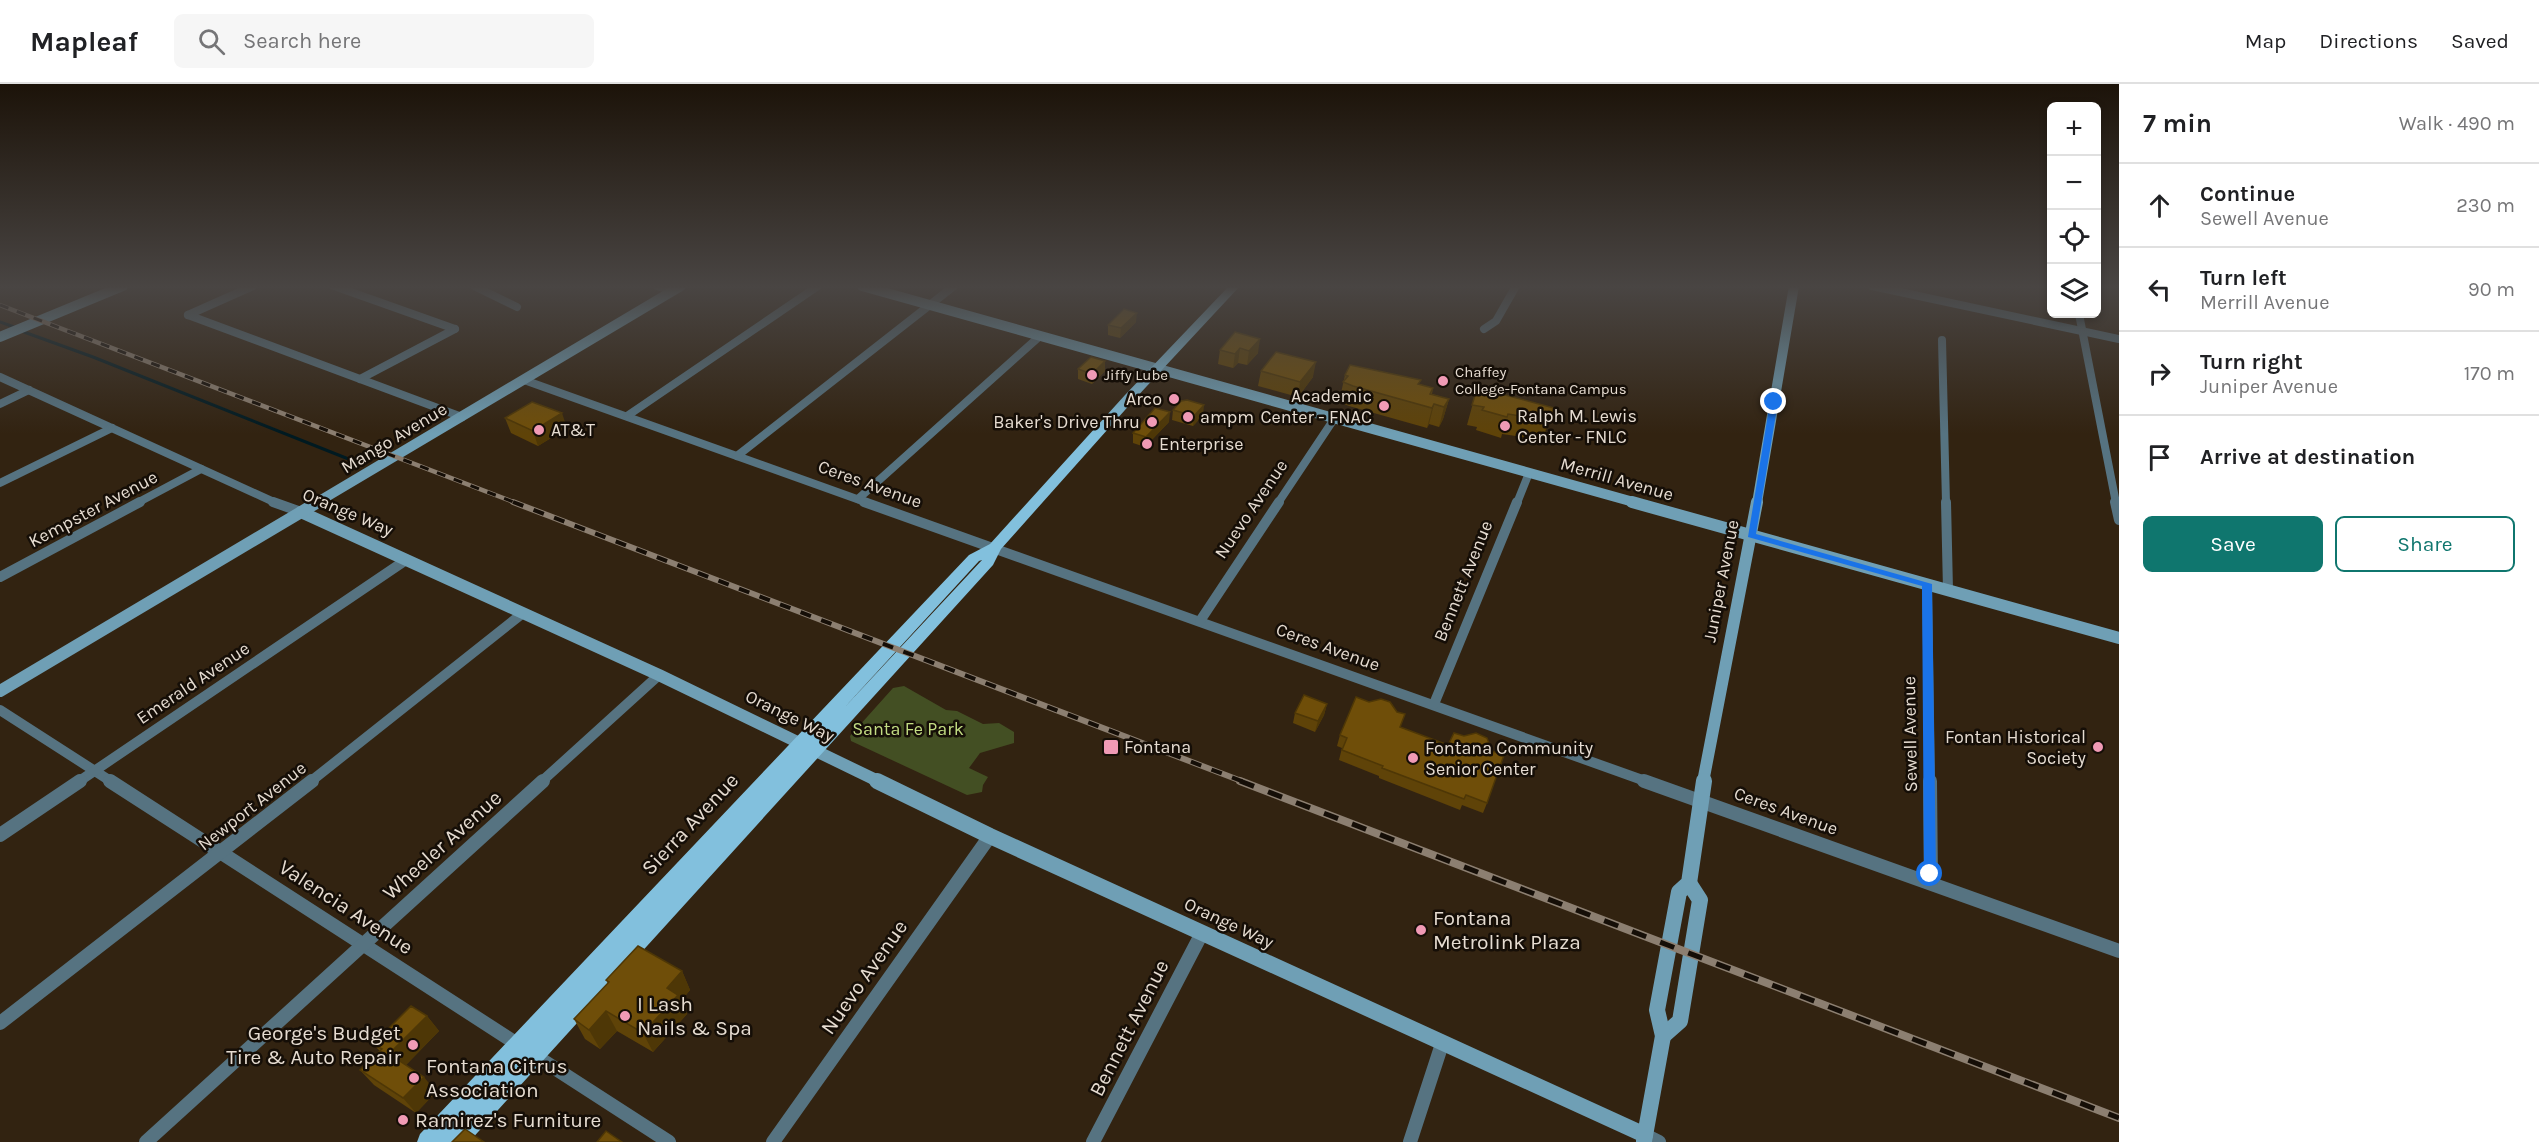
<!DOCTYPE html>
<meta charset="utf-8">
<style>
:root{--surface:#fff;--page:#f6f6f6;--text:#202124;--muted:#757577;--line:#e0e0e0;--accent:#0f766e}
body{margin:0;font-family:Karla,sans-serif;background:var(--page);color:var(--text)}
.controls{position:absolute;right:18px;top:18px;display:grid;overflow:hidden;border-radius:9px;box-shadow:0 3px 9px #0003}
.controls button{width:54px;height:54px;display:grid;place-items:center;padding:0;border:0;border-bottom:2px solid var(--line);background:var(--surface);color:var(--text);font:30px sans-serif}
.stop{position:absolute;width:18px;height:18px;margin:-14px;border:4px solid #1a73e8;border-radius:50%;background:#fff}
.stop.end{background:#1a73e8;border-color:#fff;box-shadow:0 2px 6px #0008}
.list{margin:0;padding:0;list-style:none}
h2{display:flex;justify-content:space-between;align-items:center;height:78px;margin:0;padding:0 24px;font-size:26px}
h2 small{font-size:20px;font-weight:400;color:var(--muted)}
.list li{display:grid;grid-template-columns:39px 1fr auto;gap:18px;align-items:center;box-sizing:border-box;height:84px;padding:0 24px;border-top:2px solid var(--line)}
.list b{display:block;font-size:22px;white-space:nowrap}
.list p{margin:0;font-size:20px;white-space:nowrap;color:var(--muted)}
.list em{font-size:20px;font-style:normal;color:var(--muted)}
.actions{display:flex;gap:12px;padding:18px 24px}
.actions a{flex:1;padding:14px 0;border:2px solid var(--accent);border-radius:9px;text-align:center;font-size:21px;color:var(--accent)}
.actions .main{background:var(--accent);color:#fff}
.icon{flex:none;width:33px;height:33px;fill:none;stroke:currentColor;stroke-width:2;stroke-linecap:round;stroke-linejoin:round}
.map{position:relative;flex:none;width:2119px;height:1058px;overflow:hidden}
header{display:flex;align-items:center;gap:36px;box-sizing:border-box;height:84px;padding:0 30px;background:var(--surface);border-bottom:2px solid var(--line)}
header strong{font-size:28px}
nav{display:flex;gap:33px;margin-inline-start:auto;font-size:21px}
.search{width:420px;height:54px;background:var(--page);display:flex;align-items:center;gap:15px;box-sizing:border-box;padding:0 21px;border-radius:9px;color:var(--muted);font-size:22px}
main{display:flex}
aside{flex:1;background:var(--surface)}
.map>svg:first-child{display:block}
</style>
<header>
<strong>Mapleaf</strong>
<div class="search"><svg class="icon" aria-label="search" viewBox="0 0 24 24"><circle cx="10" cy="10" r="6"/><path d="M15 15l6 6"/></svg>Search here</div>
<nav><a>Map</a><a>Directions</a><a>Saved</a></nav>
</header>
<main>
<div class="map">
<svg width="2119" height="1058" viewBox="0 0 2119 1058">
<rect width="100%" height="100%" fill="#322311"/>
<path fill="#434f23" d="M904,602L946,626L957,627L983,640L999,639L1014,648V659L980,669L969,684L988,693L983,701L982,708L967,711L851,657L850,652L893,604Z"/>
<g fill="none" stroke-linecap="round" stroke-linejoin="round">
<g stroke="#001a21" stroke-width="3">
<path d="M0,238L14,243"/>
<path d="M24,248L93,273L361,380"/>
</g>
<g stroke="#567381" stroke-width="8">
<path d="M334,202L455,245"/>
<path d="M474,202L517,223"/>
<path d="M657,202L673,207"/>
<path d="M1872,202L2119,255"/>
<path d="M2079,230L2116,419"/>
<path d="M188,231L462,333"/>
<path d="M188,231L253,202"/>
<path d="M1484,245L1496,237L1516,202"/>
<path d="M1942,256L1946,419"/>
<path d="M0,293L276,419"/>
<path d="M360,295L455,245"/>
<path d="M524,296L868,419"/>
<path d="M0,320L29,306"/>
<path d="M627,332L818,202"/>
<path d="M737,372L954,202"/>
<path d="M0,399L112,344"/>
<path d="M858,415L1040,252"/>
<path d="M137,419L201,385"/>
<path d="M1278,419L1334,335"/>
<path d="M1517,419L1529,389"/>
</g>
<g stroke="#567381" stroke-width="10">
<path d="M273,418L301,428"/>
<path d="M864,418L1648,698"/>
<path d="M1946,418L1948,506"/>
<path d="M2115,418L2119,436"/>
<path d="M0,493L140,418"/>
<path d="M1927,500L1930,698"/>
<path d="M1200,537L1279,418"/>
<path d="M1434,620L1517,418"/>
<path d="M0,626L112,698"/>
<path d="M78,698L406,476"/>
<path d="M310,698L523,529"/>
<path d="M541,698L659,591"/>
</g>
<g stroke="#567381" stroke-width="14">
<path d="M110,697L669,1058"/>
<path d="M1644,697L2119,867"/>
<path d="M1930,697L1931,799"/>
<path d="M0,751L80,697"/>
<path d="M0,939L312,697"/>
<path d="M1645,1051L1659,1058"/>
<path d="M146,1058L543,697"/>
<path d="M773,1058L990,752"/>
<path d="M1093,1058L1202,849"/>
<path d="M1410,1058L1442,960"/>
</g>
<g stroke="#6f9fb5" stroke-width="10">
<path d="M862,202L1637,419"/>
<path d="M0,253L123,202"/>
<path d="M316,419L681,202"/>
<path d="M1757,419L1794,202"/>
</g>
<g stroke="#6f9fb5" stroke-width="12">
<path d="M1632,418L2119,554"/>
<path d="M301,428L659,591L880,698"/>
<path d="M0,607L318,418"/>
<path d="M1703,698L1757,418"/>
</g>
<g stroke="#6f9fb5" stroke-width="16">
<path d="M877,697L990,752L1645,1051"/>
<path d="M1663,952L1680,937L1700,816L1689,799"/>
<path d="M1644,1057L1663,952L1657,926L1679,808L1689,799L1704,697"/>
</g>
<path fill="#82c0dd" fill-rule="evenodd" d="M1229,202H1240L1133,317L1001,465L993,481L469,1058H417L420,1050L969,471L990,460L1125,311ZM982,476L843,625L979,477Z"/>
<defs>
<path id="rail-far2" d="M0,221L516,419"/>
<path id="rail-far1" d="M513,418L1244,698"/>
<path id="rail" d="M1240,697L2119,1034"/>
</defs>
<use href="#rail-far2" stroke="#8c7f71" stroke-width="4.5"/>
<use href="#rail-far1" stroke="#8c7f71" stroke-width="6"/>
<use href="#rail" stroke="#8c7f71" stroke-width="8"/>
<use href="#rail-far2" stroke="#150e07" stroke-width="3" stroke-dasharray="9" stroke-linecap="butt"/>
<use href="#rail-far1" stroke="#150e07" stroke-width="4" stroke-dasharray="11" stroke-linecap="butt"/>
<use href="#rail" stroke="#150e07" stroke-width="5" stroke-dasharray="15" stroke-linecap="butt"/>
</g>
<g fill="#5f4308">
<path d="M1136,238L1120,254L1108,251V241Z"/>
<path d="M1235,248L1258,269L1247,281L1238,279L1233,284L1218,280L1220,266Z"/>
<path d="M1105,277V287L1092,300L1078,295V285Z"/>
<path d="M1261,287L1313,293L1298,313L1258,302Z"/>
<path d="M1345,291L1419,300L1433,304L1432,310L1449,315L1443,335L1439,343L1429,340L1427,344L1349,322L1339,318Z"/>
<path d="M1476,308L1554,324L1542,356L1502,350L1501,354L1476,346L1477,343L1467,341Z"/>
<path d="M1173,326L1203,331L1193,342L1172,336Z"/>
<path d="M505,334L567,344L538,362L511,349Z"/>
<path d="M1169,338L1145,363L1133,359V349Z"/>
<path d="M1327,620L1324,631L1315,648L1293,639L1295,629Z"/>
<path d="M1401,643L1487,719L1483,729L1462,721L1460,726L1379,694V692L1339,676L1342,664L1337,662L1340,651Z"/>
<path d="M682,887L690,906L681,917L687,930L653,968L617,947L600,965L585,955L574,935L608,900L606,896Z"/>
<path d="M427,932L439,947L406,981L436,1008L416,1029L374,1001L360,986L380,967L373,960Z"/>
</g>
<g fill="#4e3706">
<path d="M1137,229L1136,238L1120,254L1121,244Z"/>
<path d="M1260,255L1258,269L1247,281L1249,267Z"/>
<path d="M1240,264L1238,279L1233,284L1235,270Z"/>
<path d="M1105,277V287L1092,300V290Z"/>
<path d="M1316,278L1313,293L1298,313L1300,298Z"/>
<path d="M1449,315L1443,335L1439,343L1444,323Z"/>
<path d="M1434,320L1429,340L1427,344L1432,324Z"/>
<path d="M1204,321L1203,331L1193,342L1194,332Z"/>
<path d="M1554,324L1547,344L1542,356L1549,336Z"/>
<path d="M1170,328L1169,338L1145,363L1146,353Z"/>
<path d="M562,329L567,344L538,362L533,347Z"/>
<path d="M1327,620L1324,631L1315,648L1318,637Z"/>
<path d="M682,887L690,906L681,917L687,930L653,968L643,949L667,904Z"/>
<path d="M606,927L617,947L600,965L589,946Z"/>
<path d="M427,932L439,947L402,985L389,970Z"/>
<path d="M424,993L436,1008L416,1029L403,1014Z"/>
</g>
<g fill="#6f4e09" stroke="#4e3706" stroke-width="1.5">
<path d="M1124,225L1137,229L1121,244L1108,241Z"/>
<path d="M1235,248L1260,255L1249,267L1240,264L1235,270L1220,266Z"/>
<path d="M1276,268L1316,278L1300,298L1261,287Z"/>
<path d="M1091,273L1105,277L1092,290L1078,285Z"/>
<path d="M1350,281L1421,296L1418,300L1433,304L1430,310L1449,315L1444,323L1434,320L1432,324L1353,302L1343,298L1348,292L1345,291Z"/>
<path d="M1486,306L1554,324L1549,336L1508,330L1507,333L1482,326L1484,323L1472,321L1476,308L1484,310Z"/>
<path d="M1187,316L1204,321L1194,332L1173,326L1181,317Z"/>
<path d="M532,318L562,329L533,347L505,334Z"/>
<path d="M1155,324L1170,328L1146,353L1133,349Z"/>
<path d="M1304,611L1327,620L1318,637L1295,629Z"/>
<path d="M1356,613L1369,618L1381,615L1390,618L1397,628L1405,630L1400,643L1448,661L1454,649L1464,652L1476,649L1487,654L1492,667L1504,671L1487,719L1466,711L1464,715L1382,684L1383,682L1342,666L1347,654L1340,651Z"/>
<path d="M638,862L682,887L667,904L678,911L643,949L606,927L589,946L574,935L609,898L606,896Z"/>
<path d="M411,922L427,932L389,970L424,993L403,1014L360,986L382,965L373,960Z"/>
<path d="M465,1045L484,1058H452Z"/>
<path d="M606,1047L622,1058H597Z"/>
</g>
<linearGradient id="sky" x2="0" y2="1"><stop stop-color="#1c1309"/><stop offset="0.58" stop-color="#494543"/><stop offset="1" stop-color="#494543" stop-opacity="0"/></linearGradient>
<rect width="2119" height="350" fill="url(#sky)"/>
<path fill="#1a73e8" d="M1774,316L1778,318L1756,450L1932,500L1936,790L1930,795L1924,790L1922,502L1748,453L1770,318Z"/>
<g fill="#f09ab5" stroke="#150e07" stroke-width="2">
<circle cx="1092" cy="291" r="6"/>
<circle cx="1443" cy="297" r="6"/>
<circle cx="1174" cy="315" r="6"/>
<circle cx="1384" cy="322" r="6"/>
<circle cx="1188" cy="333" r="6"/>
<circle cx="1152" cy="338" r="6"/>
<circle cx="1505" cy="342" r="6"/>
<circle cx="539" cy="346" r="6"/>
<circle cx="1147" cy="360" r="6"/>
<rect x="1103" y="655" width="16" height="16" rx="3"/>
<circle cx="2098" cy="663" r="6"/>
<circle cx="1413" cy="674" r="6"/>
<circle cx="1421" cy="846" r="6"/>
<circle cx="625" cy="932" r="6"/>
<circle cx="413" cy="961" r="6"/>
<circle cx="414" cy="994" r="6"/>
<circle cx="403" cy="1036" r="6"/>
</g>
<g text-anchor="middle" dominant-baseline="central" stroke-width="5" stroke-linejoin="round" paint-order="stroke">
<g font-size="15" fill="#e6dcd1" stroke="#150e07" text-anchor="start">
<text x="1455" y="288">Chaffey<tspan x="1455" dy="17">College-Fontana Campus</tspan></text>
<text x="1104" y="291">Jiffy Lube</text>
</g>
<g font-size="18" fill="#e6dcd1" stroke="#150e07" text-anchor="start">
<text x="1372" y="312" text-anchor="end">Academic<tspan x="1372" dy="21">Center - FNAC</tspan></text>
<text x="1162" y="315" text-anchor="end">Arco</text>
<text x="1517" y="332">Ralph M. Lewis<tspan x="1517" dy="21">Center - FNLC</tspan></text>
<text x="1200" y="333">ampm</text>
<text x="1140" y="338" text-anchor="end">Baker's Drive Thru</text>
<text x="551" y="346">AT&amp;T</text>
<text x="1159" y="360">Enterprise</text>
<text x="2086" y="653" text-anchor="end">Fontan Historical<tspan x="2086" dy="21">Society</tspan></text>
<text x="1124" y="663">Fontana</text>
<text x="1425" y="664">Fontana Community<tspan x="1425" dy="21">Senior Center</tspan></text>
</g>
<g font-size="18" fill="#e6dcd1" stroke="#150e07">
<text transform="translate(394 354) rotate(-31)">Mango Avenue</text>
<text transform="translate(1617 395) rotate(16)">Merrill Avenue</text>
<text transform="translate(870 400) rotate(20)">Ceres Avenue</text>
<text transform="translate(93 425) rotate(-28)">Kempster Avenue</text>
<text transform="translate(1251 425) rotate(-56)">Nuevo Avenue</text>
<text transform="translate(348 428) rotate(23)">Orange Way</text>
<text transform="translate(1463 497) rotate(-68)">Bennett Avenue</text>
<text transform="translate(1721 497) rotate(-79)">Juniper Avenue</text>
<text transform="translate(1328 563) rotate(20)">Ceres Avenue</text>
<text transform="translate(193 599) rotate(-34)">Emerald Avenue</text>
<text transform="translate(790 632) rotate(26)">Orange Way</text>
<text transform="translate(1910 650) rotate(-91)">Sewell Avenue</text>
<text transform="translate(252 722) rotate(-38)">Newport Avenue</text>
<text transform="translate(1786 727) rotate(20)">Ceres Avenue</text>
<text transform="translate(1229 839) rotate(25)">Orange Way</text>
</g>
<g font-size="18" fill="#c3dd83" stroke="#150e07">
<text x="908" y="645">Santa Fe Park</text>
</g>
<g font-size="21" fill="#e6dcd1" stroke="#150e07">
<text transform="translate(690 740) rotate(-47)">Sierra Avenue</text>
<text transform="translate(442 761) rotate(-42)">Wheeler Avenue</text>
<text transform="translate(346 823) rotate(33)">Valencia Avenue</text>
<text transform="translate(864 893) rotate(-55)">Nuevo Avenue</text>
<text transform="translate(1129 944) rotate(-63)">Bennett Avenue</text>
</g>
<g font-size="21" fill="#e6dcd1" stroke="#150e07" text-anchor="start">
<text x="1433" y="834">Fontana<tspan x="1433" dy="24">Metrolink Plaza</tspan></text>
<text x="637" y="920">I Lash<tspan x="637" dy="24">Nails &amp; Spa</tspan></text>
<text x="401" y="949" text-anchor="end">George's Budget<tspan x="401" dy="24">Tire &amp; Auto Repair</tspan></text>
<text x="426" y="982">Fontana Citrus<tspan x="426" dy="24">Association</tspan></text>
<text x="415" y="1036">Ramirez's Furniture</text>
</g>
</g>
</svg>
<div class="controls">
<button>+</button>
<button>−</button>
<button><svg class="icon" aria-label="locate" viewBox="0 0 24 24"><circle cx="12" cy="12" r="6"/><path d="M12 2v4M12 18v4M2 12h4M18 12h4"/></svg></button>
<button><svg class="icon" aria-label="layers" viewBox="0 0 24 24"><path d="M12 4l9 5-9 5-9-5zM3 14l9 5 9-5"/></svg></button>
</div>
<div class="stop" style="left:1930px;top:790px"></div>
<div class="stop end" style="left:1774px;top:318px"></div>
</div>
<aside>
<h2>7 min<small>Walk · 490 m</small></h2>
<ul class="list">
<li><svg class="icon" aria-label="ahead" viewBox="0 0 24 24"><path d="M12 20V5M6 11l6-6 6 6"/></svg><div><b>Continue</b><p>Sewell Avenue</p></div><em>230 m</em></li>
<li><svg class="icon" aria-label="left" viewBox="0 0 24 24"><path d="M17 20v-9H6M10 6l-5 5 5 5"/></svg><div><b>Turn left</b><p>Merrill Avenue</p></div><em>90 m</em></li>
<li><svg class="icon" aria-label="right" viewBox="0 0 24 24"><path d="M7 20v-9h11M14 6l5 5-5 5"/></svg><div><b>Turn right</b><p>Juniper Avenue</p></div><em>170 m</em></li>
<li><svg class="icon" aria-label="arrive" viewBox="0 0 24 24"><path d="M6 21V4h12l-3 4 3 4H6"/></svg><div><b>Arrive at destination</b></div></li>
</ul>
<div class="actions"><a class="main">Save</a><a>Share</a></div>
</aside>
</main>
